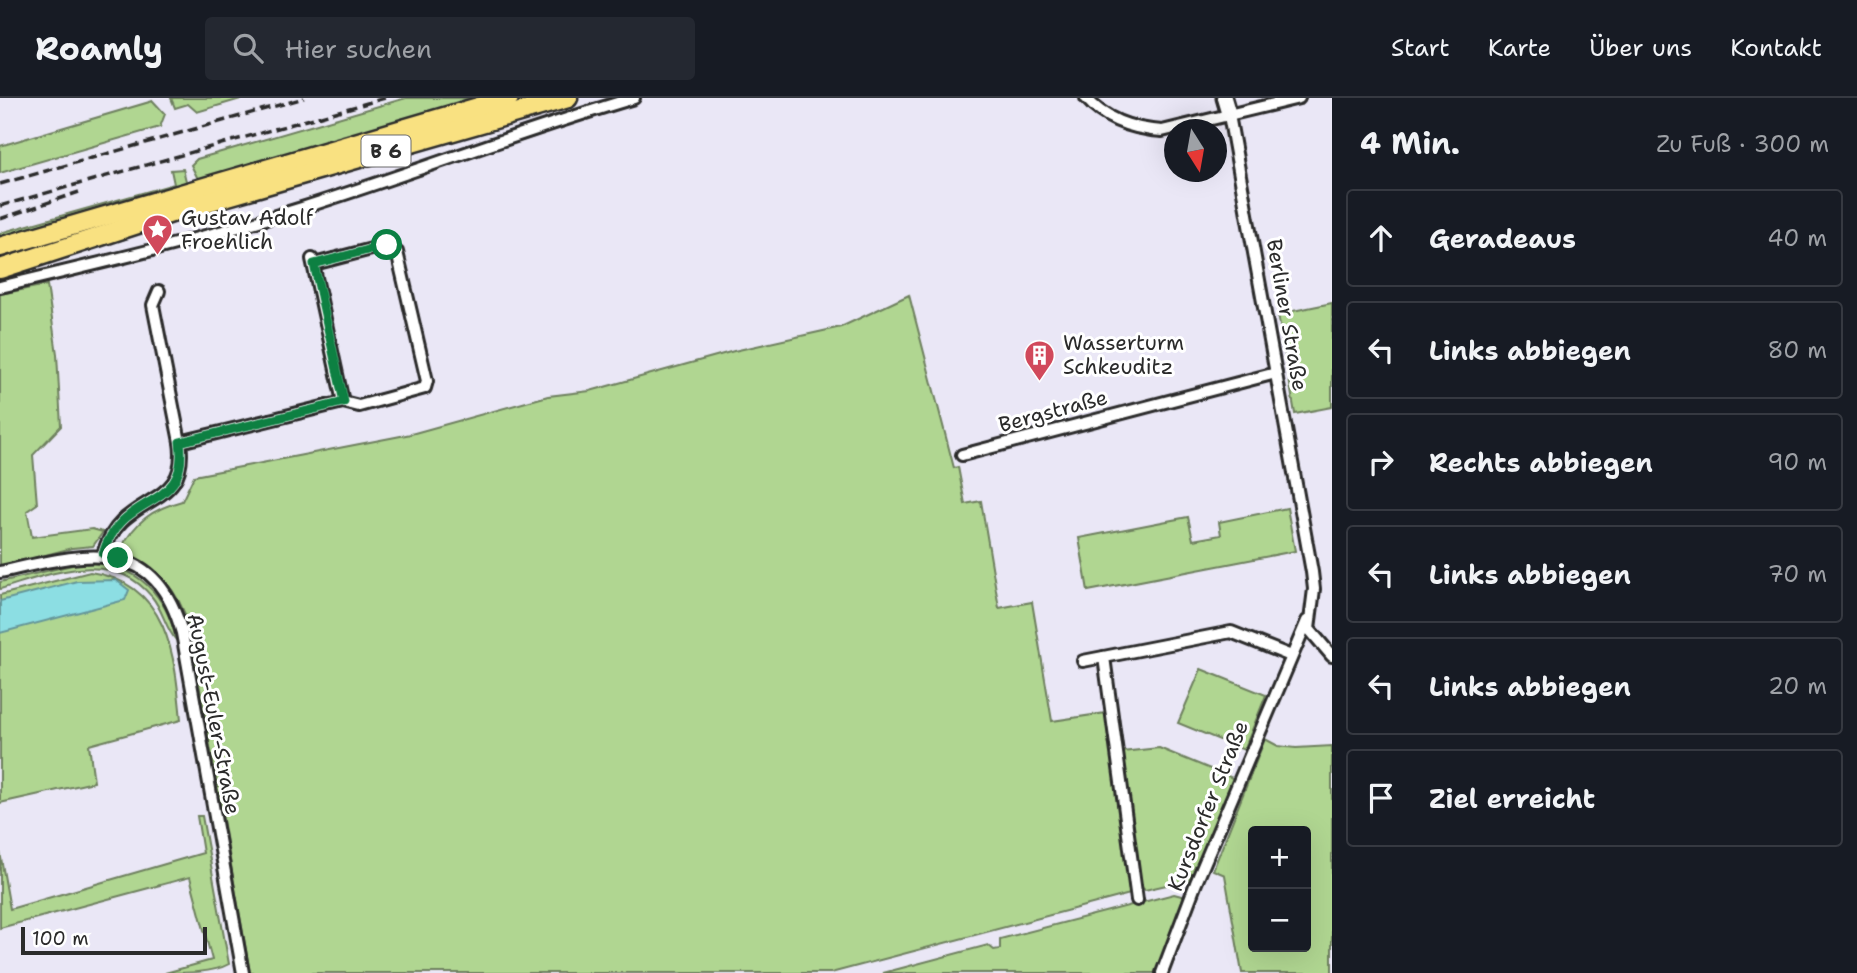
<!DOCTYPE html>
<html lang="de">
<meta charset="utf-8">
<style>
:root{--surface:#171b24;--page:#242831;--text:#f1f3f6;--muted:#9ea1a6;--line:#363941}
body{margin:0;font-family:"Shantell Sans",sans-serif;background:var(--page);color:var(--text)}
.controls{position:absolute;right:21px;bottom:21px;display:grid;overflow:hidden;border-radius:7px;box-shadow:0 7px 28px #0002}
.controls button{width:63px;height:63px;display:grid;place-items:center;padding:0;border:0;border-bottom:2px solid var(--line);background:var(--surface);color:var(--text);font:35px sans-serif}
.compass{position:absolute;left:1164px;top:21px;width:63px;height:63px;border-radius:50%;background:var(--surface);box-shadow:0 7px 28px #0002;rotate:169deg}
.scale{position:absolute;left:21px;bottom:18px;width:186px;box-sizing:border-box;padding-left:7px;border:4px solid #2b2b2b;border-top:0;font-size:19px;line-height:24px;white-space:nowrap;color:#2b2b2b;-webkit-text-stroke:5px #fff;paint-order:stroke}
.stop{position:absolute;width:21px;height:21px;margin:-16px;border:5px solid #0b8043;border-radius:50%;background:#fff}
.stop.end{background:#0b8043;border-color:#fff;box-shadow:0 2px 7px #0008}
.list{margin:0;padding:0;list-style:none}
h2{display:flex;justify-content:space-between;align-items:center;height:91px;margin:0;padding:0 28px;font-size:30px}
h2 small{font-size:23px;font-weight:400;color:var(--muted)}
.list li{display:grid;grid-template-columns:46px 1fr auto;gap:21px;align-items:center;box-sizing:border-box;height:98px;margin:0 14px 14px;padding:0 14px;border:2px solid var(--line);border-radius:7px}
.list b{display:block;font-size:26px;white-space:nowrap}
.list em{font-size:23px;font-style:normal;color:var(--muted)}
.icon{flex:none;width:38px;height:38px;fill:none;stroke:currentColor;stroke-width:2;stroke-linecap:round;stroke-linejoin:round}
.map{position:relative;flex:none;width:1332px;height:875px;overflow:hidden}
header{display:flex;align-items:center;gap:42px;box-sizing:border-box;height:98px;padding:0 35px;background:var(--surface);border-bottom:2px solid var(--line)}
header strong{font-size:33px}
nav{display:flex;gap:38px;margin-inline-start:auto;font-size:24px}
.search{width:490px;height:63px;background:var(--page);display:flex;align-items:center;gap:18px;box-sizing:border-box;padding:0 24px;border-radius:7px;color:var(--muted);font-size:26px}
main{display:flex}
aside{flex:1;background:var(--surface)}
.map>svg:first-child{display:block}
</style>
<header>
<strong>Roamly</strong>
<div class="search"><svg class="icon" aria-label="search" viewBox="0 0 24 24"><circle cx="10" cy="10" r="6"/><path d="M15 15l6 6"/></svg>Hier suchen</div>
<nav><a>Start</a><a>Karte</a><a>Über uns</a><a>Kontakt</a></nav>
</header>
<main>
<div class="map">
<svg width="1332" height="875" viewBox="0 0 1332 875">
<rect width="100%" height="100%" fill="#eae7f6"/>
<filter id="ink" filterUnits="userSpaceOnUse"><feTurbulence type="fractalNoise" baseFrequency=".0143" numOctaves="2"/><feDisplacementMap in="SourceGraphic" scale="14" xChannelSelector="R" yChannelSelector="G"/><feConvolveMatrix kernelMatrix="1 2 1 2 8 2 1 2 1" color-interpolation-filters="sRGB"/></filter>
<g filter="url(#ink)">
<g fill="#b0d691" stroke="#6e805e" stroke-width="2" fill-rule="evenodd">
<path d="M171,0H244L197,14L188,6L175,10Z"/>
<path d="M406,0H485L199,83L191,67L197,61Z"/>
<path d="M153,3L165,16L160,29L0,75V48Z"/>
<path d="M183,71L187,87L0,142V135L174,86L171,72Z"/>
<path d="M47,187L57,256L61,328L33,357L37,406L27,413L32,439L92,431L103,434L93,448L72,450L0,469V196Z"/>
<path d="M909,197L954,370L958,369L965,406L981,403L999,510L1032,504L1052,623L1106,615L1130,796L831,875H250L189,529C179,491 155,468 120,452C135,424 152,411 182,403L194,378L411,336L548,298L590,293L734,253L841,229Z"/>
<path d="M1332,205V309L1295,316L1278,216Z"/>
<path d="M1287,410L1295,453L1088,493L1079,440L1188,419L1193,442L1221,437L1219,424Z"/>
<path d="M89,463C136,467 167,496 176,542C165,530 163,512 152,499C112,449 51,476 0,491V484Z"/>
<path d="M90,474C168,485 175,557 181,622L89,647L94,684L0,705V497Z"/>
<path d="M1201,571L1266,597L1244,652L1178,625Z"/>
<path d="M1265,641L1278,648L1296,650L1332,648V875H1242L1225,777L1213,772ZM1253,733H1306V849H1253Z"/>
<path d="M1159,650L1235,681L1196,777L1188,782L1145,792L1141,789L1122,654Z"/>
<path d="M197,718H202L229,866C213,875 185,875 165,875L212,862L190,779L0,830V754L10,811L203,755Z"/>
<path d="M1174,796L1189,800L1160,875H883L988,847L994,852L1000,851V841Z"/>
</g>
<path fill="#8cdee3" stroke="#659699" stroke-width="2" d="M116,482L129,492L125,502L0,535V503L77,483Z"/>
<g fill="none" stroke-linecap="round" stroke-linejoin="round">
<defs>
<g id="minor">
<path d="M1086,0C1105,22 1133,31 1162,33L1299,0"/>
<path d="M1229,17L1312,474L1314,491L1309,531L1332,558"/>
<path d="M312,161L343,304"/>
<path d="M0,189C101,165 203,141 302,110C413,75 522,33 634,0"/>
<path d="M159,193L153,207L180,344"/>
<path d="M962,357L1276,275"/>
<path d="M103,456C122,391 190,414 180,344L343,304L359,308L425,290L427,283L397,154L387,147L314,166"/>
<path d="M0,474C79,457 154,432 182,535L243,875"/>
<path d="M1104,559L1137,802"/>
<path d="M1083,563L1231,534L1291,558"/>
<path d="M1162,875L1196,785L1307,523"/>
</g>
<path id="tertiary" d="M1224,0L1229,17"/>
<g id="primary">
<path d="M0,149L509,0"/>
<path d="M0,171L193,108L568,0"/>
</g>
</defs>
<use href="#minor" stroke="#2b2b2b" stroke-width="16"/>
<use href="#tertiary" stroke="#2b2b2b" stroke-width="19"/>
<use href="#primary" stroke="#2b2b2b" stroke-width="23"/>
<use href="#minor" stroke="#fff" stroke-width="10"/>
<use href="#tertiary" stroke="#fff" stroke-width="14"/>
<use href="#primary" stroke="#f9e181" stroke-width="18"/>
<g stroke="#2b2b2b" stroke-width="3.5" stroke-dasharray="10 5" stroke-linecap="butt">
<path d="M0,86L304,0"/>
<path d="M0,108L385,0"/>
<path d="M0,121L79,94"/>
</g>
</g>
</g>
<g fill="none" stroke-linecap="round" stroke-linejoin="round" filter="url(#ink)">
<path stroke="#0b8043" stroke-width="9" d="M118,460L103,456C122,391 190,415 180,344L344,304L314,166L387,147"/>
</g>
<defs>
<symbol id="sight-pin" viewBox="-11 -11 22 30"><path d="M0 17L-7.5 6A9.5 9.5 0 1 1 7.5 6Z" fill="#d1495b" stroke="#fff"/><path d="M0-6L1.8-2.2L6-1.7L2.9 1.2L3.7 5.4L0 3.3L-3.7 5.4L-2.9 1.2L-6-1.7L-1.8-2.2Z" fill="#fff"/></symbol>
<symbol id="building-pin" viewBox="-11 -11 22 30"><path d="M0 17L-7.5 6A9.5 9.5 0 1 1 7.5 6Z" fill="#d1495b" stroke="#fff"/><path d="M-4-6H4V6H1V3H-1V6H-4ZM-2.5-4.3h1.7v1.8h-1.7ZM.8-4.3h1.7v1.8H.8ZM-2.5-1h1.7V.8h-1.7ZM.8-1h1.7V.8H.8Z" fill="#fff"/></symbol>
</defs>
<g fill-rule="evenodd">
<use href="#sight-pin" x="140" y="114" width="35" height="47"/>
<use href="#building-pin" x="1022" y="240" width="35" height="47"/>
</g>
<g text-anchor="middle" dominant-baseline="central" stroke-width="6" stroke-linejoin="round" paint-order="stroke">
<rect fill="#fff" stroke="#6b6b6b" stroke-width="2" x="361.5" y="37.5" width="49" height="31" rx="5"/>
<g font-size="19" font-weight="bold" fill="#2b2b2b">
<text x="386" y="53">B 6</text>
</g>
<g font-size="21" fill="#2b2b2b" stroke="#fff" text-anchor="start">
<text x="181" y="120">Gustav Adolf<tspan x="181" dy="24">Froehlich</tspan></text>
<text x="1063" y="245">Wasserturm<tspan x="1063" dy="24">Schkeuditz</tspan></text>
</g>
<g font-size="21" fill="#2b2b2b" stroke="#fff">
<text transform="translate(1287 217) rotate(80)">Berliner Straße</text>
<text transform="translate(1053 313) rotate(-15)">Bergstraße</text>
<text transform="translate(214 616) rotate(79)">August-Euler-Straße</text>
<text transform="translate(1208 708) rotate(-68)">Kursdorfer Straße</text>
</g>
</g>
</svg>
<div class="controls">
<button>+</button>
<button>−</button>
</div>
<svg class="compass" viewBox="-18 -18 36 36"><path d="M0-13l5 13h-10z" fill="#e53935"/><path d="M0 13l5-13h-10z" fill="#9ea1a6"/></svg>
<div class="scale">100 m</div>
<div class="stop" style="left:387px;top:147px"></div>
<div class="stop end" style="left:118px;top:460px"></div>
</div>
<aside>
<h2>4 Min.<small>Zu Fuß · 300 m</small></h2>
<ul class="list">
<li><svg class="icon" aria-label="ahead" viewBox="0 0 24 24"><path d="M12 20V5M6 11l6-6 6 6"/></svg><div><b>Geradeaus</b></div><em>40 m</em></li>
<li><svg class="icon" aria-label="left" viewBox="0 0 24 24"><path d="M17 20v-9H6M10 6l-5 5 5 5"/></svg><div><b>Links abbiegen</b></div><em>80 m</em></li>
<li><svg class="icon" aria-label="right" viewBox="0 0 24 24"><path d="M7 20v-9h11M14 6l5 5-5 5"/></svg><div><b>Rechts abbiegen</b></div><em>90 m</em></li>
<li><svg class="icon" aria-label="left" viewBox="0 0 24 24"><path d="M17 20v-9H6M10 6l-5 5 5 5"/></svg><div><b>Links abbiegen</b></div><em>70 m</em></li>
<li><svg class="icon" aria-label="left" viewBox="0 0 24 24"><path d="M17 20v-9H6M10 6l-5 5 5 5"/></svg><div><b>Links abbiegen</b></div><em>20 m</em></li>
<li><svg class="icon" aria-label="arrive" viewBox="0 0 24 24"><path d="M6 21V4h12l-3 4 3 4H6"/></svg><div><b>Ziel erreicht</b></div></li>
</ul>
</aside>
</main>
